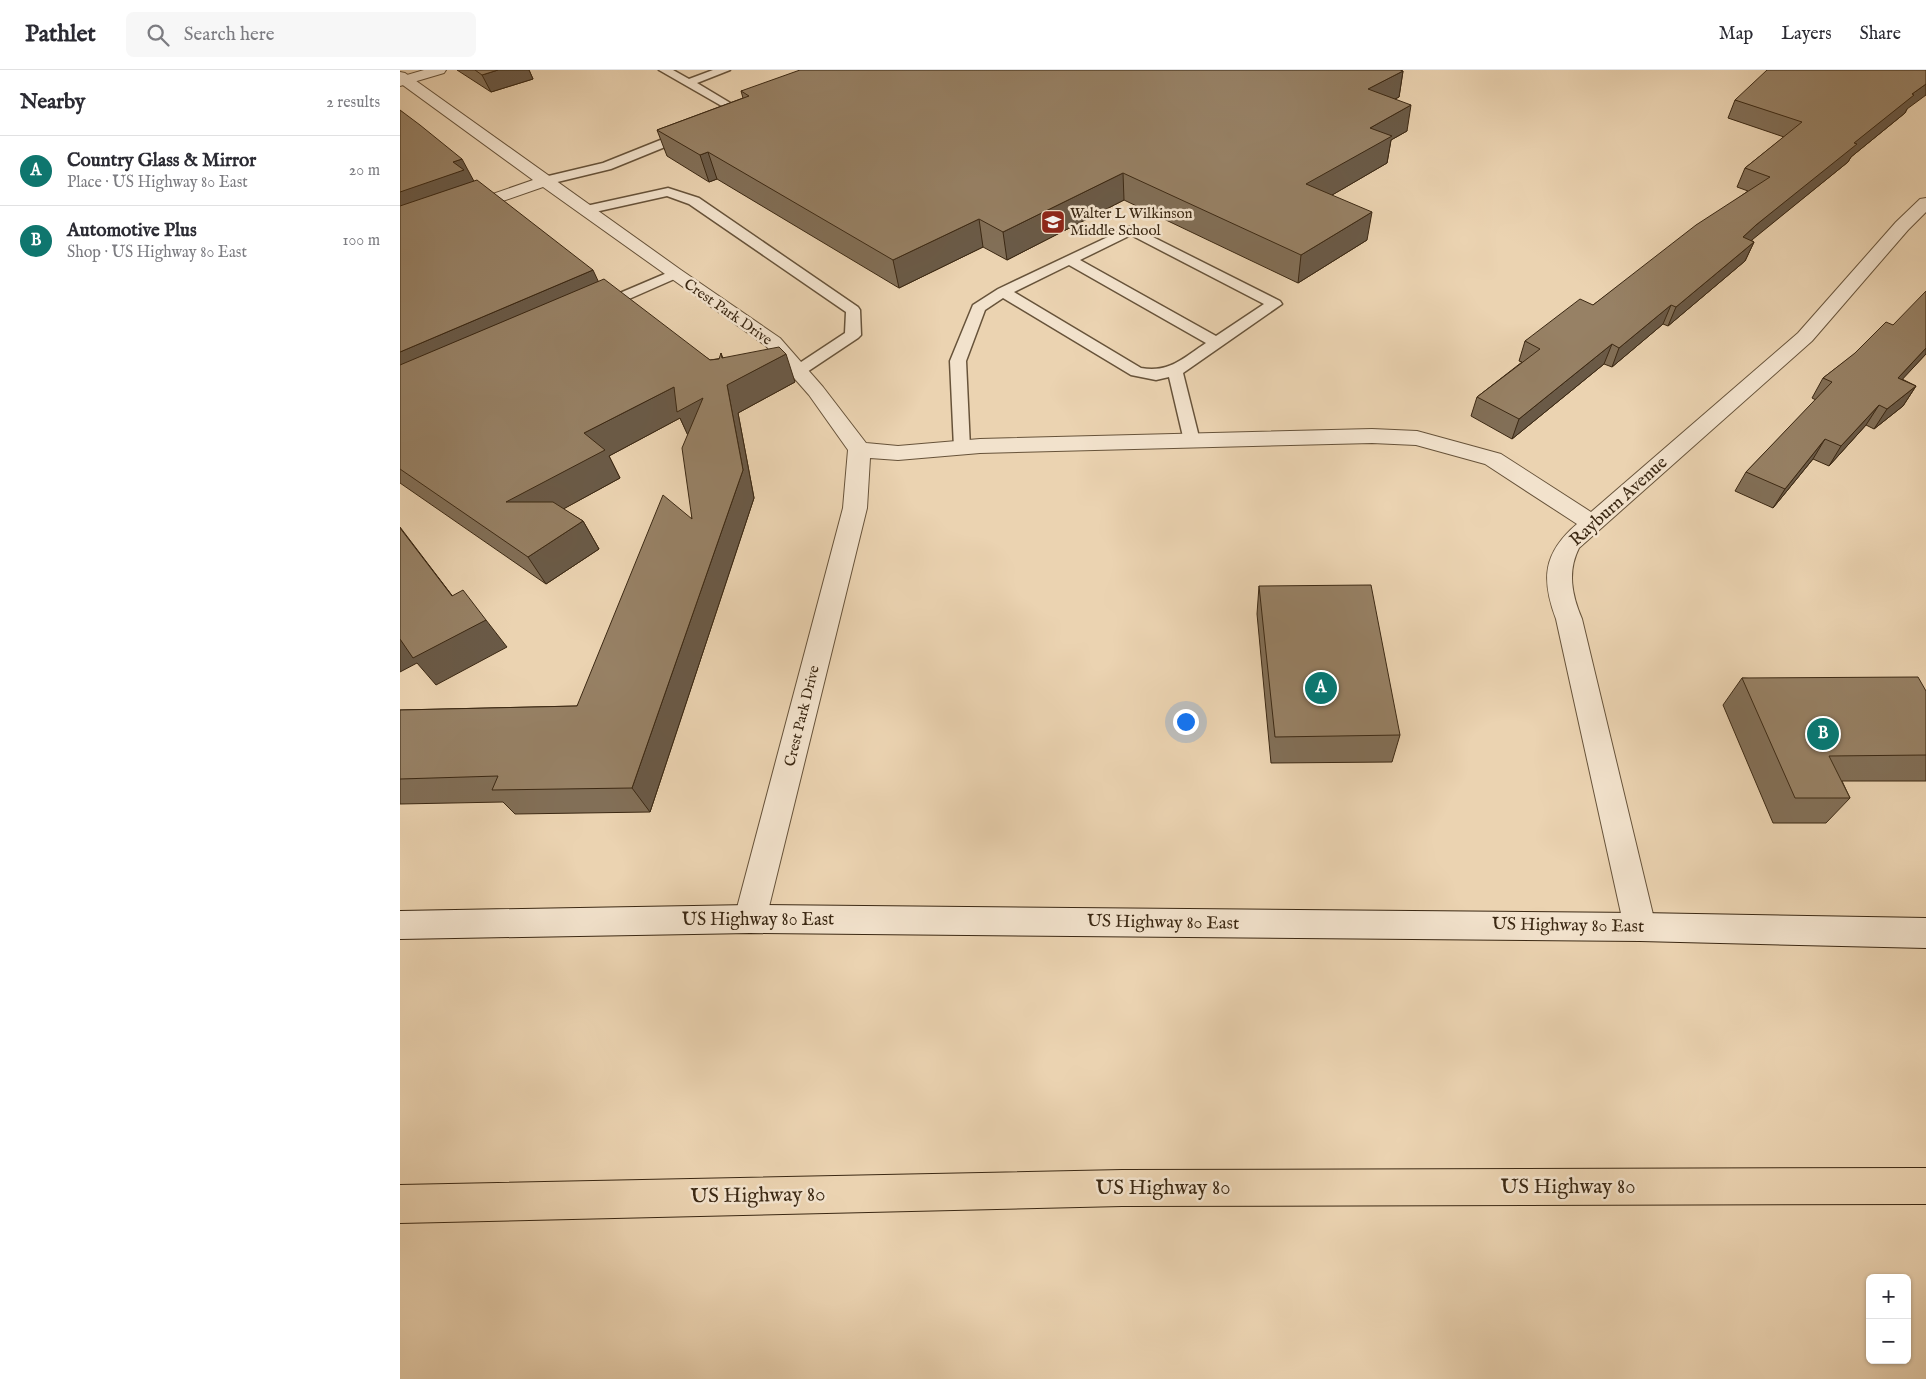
<!DOCTYPE html>
<meta charset="utf-8">
<style>
:root{--surface:#fff;--page:#f7f7f7;--text:#2b2b33;--muted:#7c7c81;--line:#e1e1e2;--accent:#0f766e}
body{margin:0;font-family:"IM FELL English",serif;background:var(--page);color:var(--text)}
.controls{position:absolute;right:15px;bottom:15px;display:grid;overflow:hidden;border-radius:8px;box-shadow:0 1px 4px #0004}
.controls button{width:45px;height:45px;display:grid;place-items:center;padding:0;border:0;border-bottom:1px solid var(--line);background:var(--surface);color:var(--text);font:25px sans-serif}
.you{position:absolute;left:785px;top:651px;width:18px;height:18px;margin:-12px;border:4px solid #fff;border-radius:50%;background:#1a73e8;box-shadow:0 0 0 8px #1a73e833}
.badge{display:grid;place-items:center;width:32px;height:32px;border-radius:50%;background:var(--accent);color:#fff;font-size:16px;font-weight:700}
.pin{position:absolute;translate:-50% -50%;border:2px solid #fff;box-shadow:0 1px 5px #0006}
.list{margin:0;padding:0;list-style:none}
h2{display:flex;justify-content:space-between;align-items:center;height:65px;margin:0;padding:0 20px;font-size:21px}
h2 small{font-size:16px;font-weight:400;color:var(--muted)}
.list li{display:grid;grid-template-columns:32px 1fr auto;gap:15px;align-items:center;box-sizing:border-box;height:70px;padding:0 20px;border-top:1px solid var(--line)}
.list b{display:block;font-size:19px;white-space:nowrap}
.list p{margin:0;font-size:16px;white-space:nowrap;color:var(--muted)}
.list em{font-size:16px;font-style:normal;color:var(--muted)}
.icon{flex:none;width:28px;height:28px;fill:none;stroke:currentColor;stroke-width:2;stroke-linecap:round;stroke-linejoin:round}
.map{position:relative;flex:none;width:1526px;height:1309px;overflow:hidden}
header{display:flex;align-items:center;gap:30px;box-sizing:border-box;height:70px;padding:0 25px;background:var(--surface);border-bottom:1px solid var(--line)}
header strong{font-size:24px}
nav{display:flex;gap:28px;margin-inline-start:auto;font-size:18px}
.search{width:350px;height:45px;background:var(--page);display:flex;align-items:center;gap:12px;box-sizing:border-box;padding:0 18px;border-radius:8px;color:var(--muted);font-size:19px}
main{display:flex}
aside{flex:1;background:var(--surface)}
.map>svg:first-child{display:block}
</style>
<header>
<strong>Pathlet</strong>
<div class="search"><svg class="icon" aria-label="search" viewBox="0 0 24 24"><circle cx="10" cy="10" r="6"/><path d="M15 15l6 6"/></svg>Search here</div>
<nav><a>Map</a><a>Layers</a><a>Share</a></nav>
</header>
<main>
<aside>
<h2>Nearby<small>2 results</small></h2>
<ul class="list">
<li><span class="badge">A</span><div><b>Country Glass &amp; Mirror</b><p>Place · US Highway 80 East</p></div><em>20 m</em></li>
<li><span class="badge">B</span><div><b>Automotive Plus</b><p>Shop · US Highway 80 East</p></div><em>100 m</em></li>
</ul>
</aside>
<div class="map">
<svg width="1526" height="1309" viewBox="0 0 1526 1309">
<rect width="100%" height="100%" fill="#ebd3b1"/>
<filter id="stains"><feTurbulence type="fractalNoise" baseFrequency=".004" numOctaves="4"/><feColorMatrix values="0 0 0 0 .2 0 0 0 0 .09 0 0 0 0 .02 0 0 0 .5 -.17"/></filter>
<radialGradient id="worn" r=".72"><stop offset=".6" stop-color="#630" stop-opacity="0"/><stop offset="1" stop-color="#630" stop-opacity=".3"/></radialGradient>
<g fill="none" stroke-linecap="round" stroke-linejoin="round">
<defs>
<g id="service">
<path d="M259,0H273L289,9L313,0H330L297,13L337,37L331,41L327,39Z"/>
<path d="M288,59L292,60L294,63L292,66L211,99L145,115L139,111L140,108L203,93Z"/>
<path d="M268,118L299,128L458,237L460,240L461,265L458,268L404,304H392L390,301L392,298L445,263L446,242L289,134L267,126L186,144L179,140L186,136Z"/>
<path d="M731,156L880,231L882,234L783,303L800,371L798,375H786L784,371L769,307L756,310L731,305L603,228L585,240L566,291L570,378L568,382H556L554,378L550,291L573,235L598,219ZM731,165L864,234L816,266L680,190ZM669,195L806,273C783,288 770,303 741,298L614,222Z"/>
<path d="M274,200L279,201L281,204L279,207L204,240H194L192,237L194,234Z"/>
</g>
<path id="minor" d="M0,2L5,3L281,200L380,268L423,317L466,373L498,376L580,369L972,359L1017,361L1101,384L1191,442L1398,263L1496,152L1520,129L1526,128V142L1508,160L1412,271L1179,478C1167,502 1172,525 1182,549L1256,857L1251,867L1240,871L1229,867L1224,857L1156,549C1141,509 1143,483 1177,454L1085,394L1016,375L972,373L580,383L498,390L470,388L467,438L366,849L361,859L350,863L339,859L334,849L443,438L448,380L409,325L366,276L143,117L0,167V156L133,110L0,13Z"/>
<path id="tertiary" d="M24,0H46L44,3L0,16V7Z"/>
<path id="secondary" d="M350,835L1240,843L1526,848V878L1240,871L350,863L0,869V841Z"/>
<path id="motorway" d="M1526,1098V1134L722,1136L0,1153V1115L722,1100Z"/>
</defs>
<use href="#service" stroke="#67533a" stroke-width="3"/>
<use href="#minor" stroke="#67533a" stroke-width="2"/>
<use href="#tertiary" stroke="#67533a" stroke-width="2"/>
<use href="#secondary" stroke="#3b2813" stroke-width="2"/>
<use href="#motorway" stroke="#3b2813" stroke-width="2"/>
<use href="#service" fill="#f2e2cc" fill-rule="evenodd"/>
<use href="#minor" fill="#f2e2cc" fill-rule="evenodd"/>
<use href="#tertiary" fill="#f2e2cc" fill-rule="evenodd"/>
<use href="#secondary" fill="#f2e2cc" fill-rule="evenodd"/>
<use href="#motorway" fill="#ebd3b1" fill-rule="evenodd"/>
</g>
<g fill="#826f57" stroke="#3b2813">
<path d="M57,0H129L133,9L91,22Z"/>
<path d="M1003,1L999,27L995,29L1007,61L991,70L987,93L932,125L967,170L898,213L724,130L607,190L583,177L499,218L317,109L309,112L267,86L257,60L343,28L341,21Z"/>
<path d="M1335,30L1507,39L1505,43L1451,87L1448,92L1351,170L1354,172L1345,191L1268,256L1263,254L1212,297L1204,294L1112,369L1071,346L1077,327L1122,292L1119,291L1125,271L1193,235L1348,121L1337,117L1345,98L1384,67L1328,48Z"/>
<path d="M0,40L74,112L198,212L310,290L323,288L395,312L338,343L354,428L250,742L115,744L103,732L0,734V640L177,636L292,449L288,365L280,348L209,386L220,408L163,439L183,451L199,479L146,514L0,413Z"/>
<path d="M1493,255L1526,284L1502,309L1516,316L1503,336L1474,359L1466,355L1429,396L1413,389L1373,438L1335,421L1346,402L1416,330L1412,328L1423,308Z"/>
<path d="M859,516L1000,665L992,692L871,693L857,544Z"/>
<path d="M1342,608L1526,621V711H1442L1450,728L1426,753H1373L1323,635Z"/>
</g>
<g fill="#6a5a47" stroke="#3b2813">
<path d="M98,0H129L133,9L91,22L82,5Z"/>
<path d="M1003,1L999,27L964,45L968,19Z"/>
<path d="M1526,14V25L1507,39L1505,43L1451,87L1448,92L1347,174L1343,167L1356,155L1512,24Z"/>
<path d="M1011,35L1007,61L991,70L987,93L903,142L906,114L970,58Z"/>
<path d="M308,82L317,109L309,112L300,85Z"/>
<path d="M62,89L76,115L0,154V122L53,92Z"/>
<path d="M723,103L724,130L607,190L603,162Z"/>
<path d="M972,142L967,170L898,213L901,185Z"/>
<path d="M579,149L583,177L499,218L493,190Z"/>
<path d="M1354,172L1345,191L1268,256L1276,237Z"/>
<path d="M193,200L206,228L0,318V282Z"/>
<path d="M1271,235L1263,254L1212,297L1219,278Z"/>
<path d="M1212,274L1204,294L1112,369L1119,349Z"/>
<path d="M1526,278V284L1486,327L1498,308Z"/>
<path d="M321,283L332,312L386,284L395,312L338,343L354,428L250,742L232,718L343,400Z"/>
<path d="M1516,316L1503,336L1474,359L1487,339Z"/>
<path d="M274,317L303,328L290,370L280,348L209,386L220,408L125,460L106,432L184,363Z"/>
<path d="M1479,335L1466,355L1429,396L1441,376Z"/>
<path d="M1425,369L1413,389L1373,438L1385,419Z"/>
<path d="M183,451L199,479L146,514L128,487Z"/>
<path d="M0,457L73,553L0,458Z"/>
<path d="M86,550L107,577L36,615L17,593L0,602V568Z"/>
</g>
<g fill="#978165" stroke="#3b2813">
<path d="M75,0H98L82,5Z"/>
<path d="M400,0H1000L1003,1L968,19L1011,35L970,58L992,66L906,114L972,142L901,185L723,103L603,162L579,149L493,190L308,82L300,85L257,60L349,26L341,21Z"/>
<path d="M1367,0H1526V14L1512,24L1514,25L1454,73L1457,74L1356,155L1343,167L1354,172L1276,237L1271,235L1219,278L1212,274L1119,349L1077,327L1140,279L1125,271L1180,229L1193,235L1296,155L1370,107L1345,98L1402,52L1335,30Z"/>
<path d="M0,40L20,55L62,89L53,92L64,100L0,122Z"/>
<path d="M77,110L193,200L0,282V136Z"/>
<path d="M204,209L310,290L319,289L321,283L322,288L379,277L386,284L327,315L343,400L232,718L92,720L98,706L0,709V640L177,636L263,425L292,449L282,378L303,328L277,342L274,317L184,363L205,380L106,432H153L183,451L128,487L0,399V295Z"/>
<path d="M1526,221V278L1498,308L1516,316L1487,339L1479,335L1441,376L1425,369L1385,419L1346,402L1432,312L1423,308L1455,283L1486,252L1493,255Z"/>
<path d="M0,458L52,526L63,520L86,550L13,588L0,569Z"/>
<path d="M971,515L1000,665L875,667L859,516Z"/>
<path d="M1518,607L1526,621V685L1429,686L1450,728H1395L1342,608Z"/>
</g>
<defs>
<symbol id="school-square" viewBox="-11 -11 22 22"><rect x="-9" y="-9" width="18" height="18" rx="4" fill="#8f2418" stroke="#f2e2cc"/><path d="M0-5L7-2L0 1L-7-2ZM-4 1L0 2.5L4 1V4Q0 6-4 4Z" fill="#fff"/></symbol>
</defs>
<g fill-rule="evenodd">
<use href="#school-square" x="639" y="138" width="28" height="28"/>
</g>
<g text-anchor="middle" dominant-baseline="central" stroke-width="5" stroke-linejoin="round" paint-order="stroke">
<g font-size="15" fill="#3b2813" stroke="#f2e2cc" text-anchor="start">
<text x="670" y="143">Walter L Wilkinson<tspan x="670" dy="17">Middle School</tspan></text>
</g>
<g font-size="15" fill="#3b2813" stroke="#f2e2cc">
<text transform="translate(328 242) rotate(35)">Crest Park Drive</text>
<text transform="translate(402 646) rotate(-76)">Crest Park Drive</text>
</g>
<g font-size="18" fill="#3b2813" stroke="#f2e2cc">
<text transform="translate(1219 432) rotate(-42)">Rayburn Avenue</text>
<text x="358" y="850">US Highway 80 East</text>
<text transform="translate(763 853) rotate(1)">US Highway 80 East</text>
<text transform="translate(1168 856) rotate(1)">US Highway 80 East</text>
</g>
<g font-size="21" fill="#3b2813" stroke="#f2e2cc">
<text x="1168" y="1117">US Highway 80</text>
<text x="763" y="1118">US Highway 80</text>
<text transform="translate(358 1126) rotate(-1)">US Highway 80</text>
</g>
</g>
<rect width="100%" height="100%" filter="url(#stains)"/>
<rect width="100%" height="100%" fill="url(#worn)"/>
</svg>
<div class="controls">
<button>+</button>
<button>−</button>
</div>
<div class="you"></div>
<div class="pin badge" style="left:921px;top:618px">A</div>
<div class="pin badge" style="left:1423px;top:664px">B</div>
</div>
</main>
